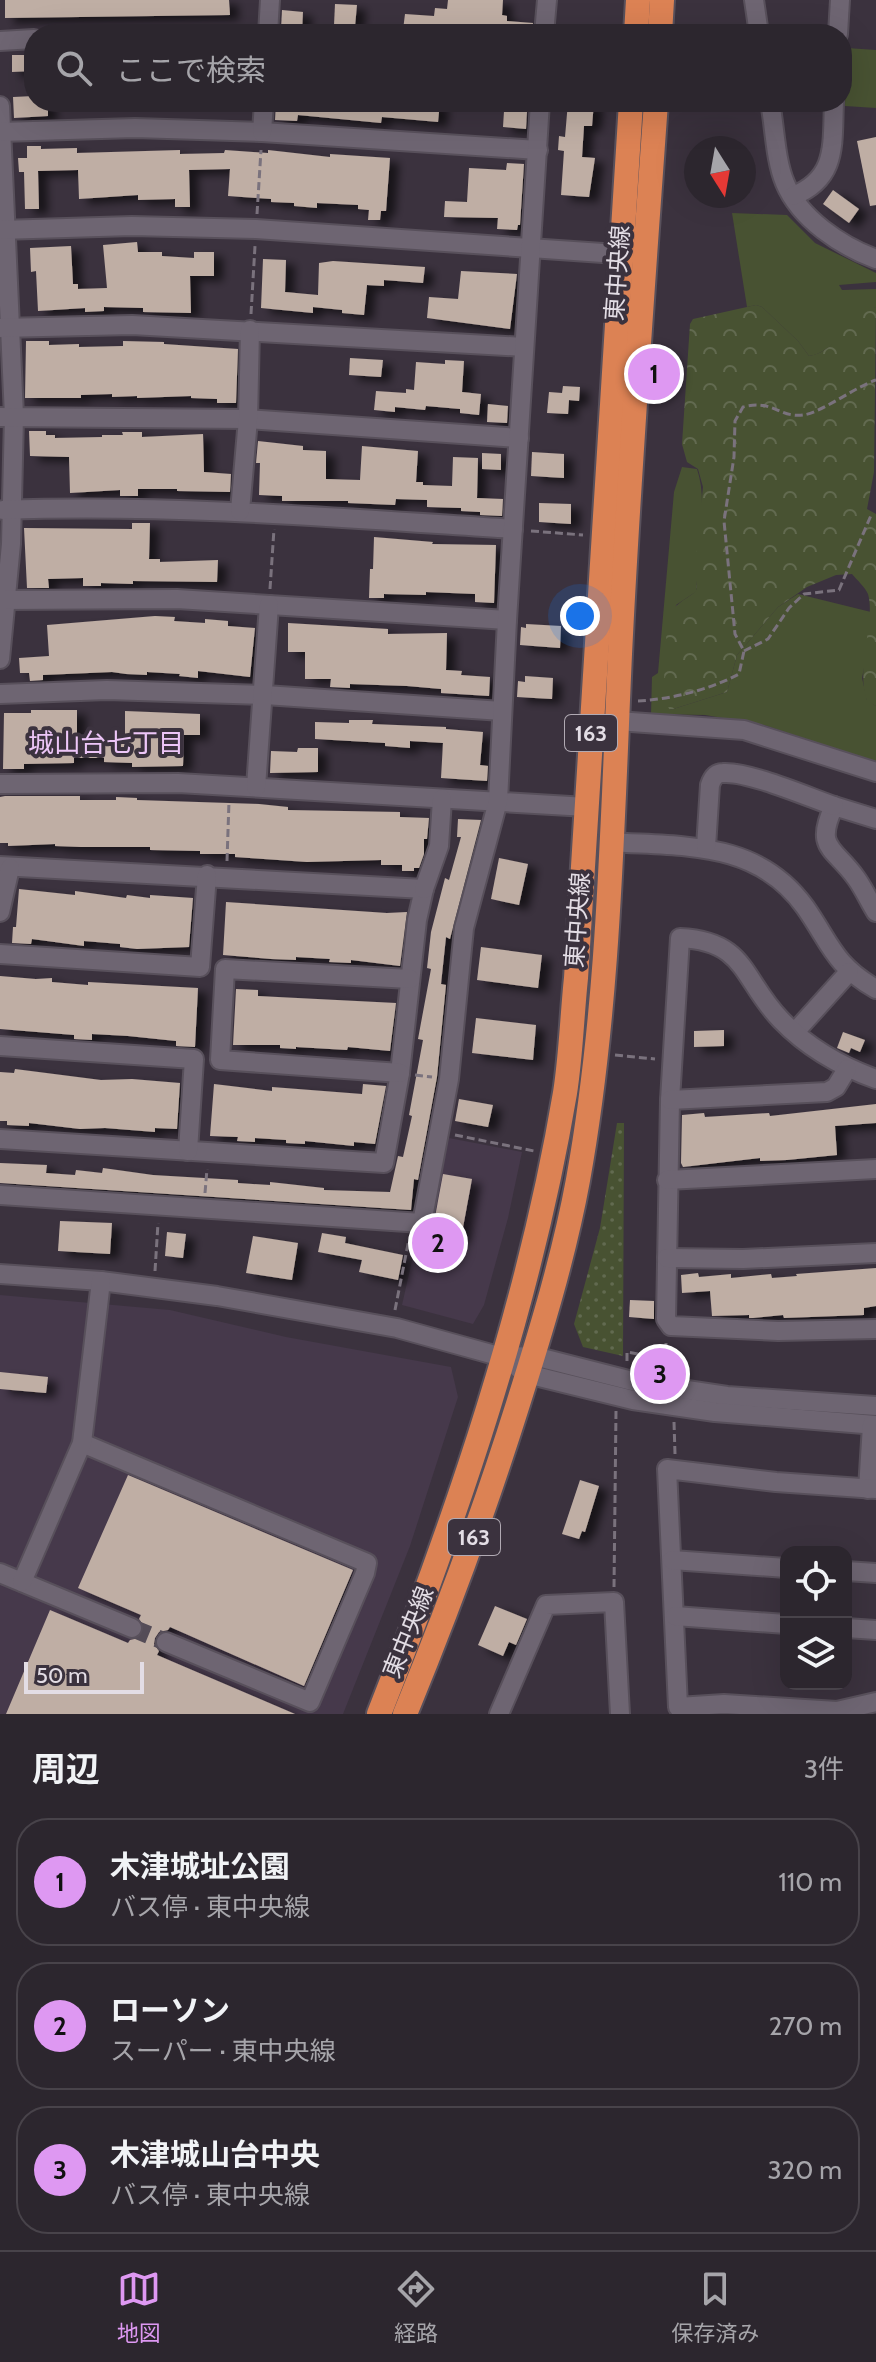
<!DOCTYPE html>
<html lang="ja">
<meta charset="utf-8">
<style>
:root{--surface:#2c262e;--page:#38323a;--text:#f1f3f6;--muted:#a6a5aa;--line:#48434a;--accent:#de98f2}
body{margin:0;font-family:Cabin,"Noto Sans JP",sans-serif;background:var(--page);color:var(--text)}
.controls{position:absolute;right:24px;bottom:24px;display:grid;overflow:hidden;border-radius:16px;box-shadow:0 8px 32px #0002}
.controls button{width:72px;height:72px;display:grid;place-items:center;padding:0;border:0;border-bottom:2px solid var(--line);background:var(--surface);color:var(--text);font:40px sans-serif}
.compass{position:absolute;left:684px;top:136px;width:72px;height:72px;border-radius:50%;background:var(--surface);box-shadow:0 8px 32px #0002;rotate:169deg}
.scale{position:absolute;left:24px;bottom:20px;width:120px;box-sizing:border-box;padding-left:8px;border:4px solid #e3dde5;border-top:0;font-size:22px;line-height:28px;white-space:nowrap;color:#e3dde5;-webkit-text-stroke:6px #3b323e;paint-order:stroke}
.you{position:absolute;left:580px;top:616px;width:28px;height:28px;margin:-20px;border:6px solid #fff;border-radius:50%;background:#1a73e8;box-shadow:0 0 0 12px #1a73e833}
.badge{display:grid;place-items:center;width:52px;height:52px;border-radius:50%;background:var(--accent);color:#111;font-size:26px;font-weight:700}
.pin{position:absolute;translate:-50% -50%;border:4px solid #fff;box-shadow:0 2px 8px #0006}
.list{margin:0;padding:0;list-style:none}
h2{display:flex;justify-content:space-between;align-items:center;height:104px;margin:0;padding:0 32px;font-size:34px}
h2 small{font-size:26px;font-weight:400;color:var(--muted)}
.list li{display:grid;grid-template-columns:52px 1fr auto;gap:24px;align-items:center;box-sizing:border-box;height:128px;margin:0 16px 16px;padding:0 16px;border:2px solid var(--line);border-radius:32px}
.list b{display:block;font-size:30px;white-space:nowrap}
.list p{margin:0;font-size:26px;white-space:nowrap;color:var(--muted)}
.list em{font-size:26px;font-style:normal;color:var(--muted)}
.icon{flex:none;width:44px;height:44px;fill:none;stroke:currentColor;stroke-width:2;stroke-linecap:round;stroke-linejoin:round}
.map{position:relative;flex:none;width:876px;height:1714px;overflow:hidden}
.search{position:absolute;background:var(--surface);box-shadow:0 8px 32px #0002;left:24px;right:24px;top:24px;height:88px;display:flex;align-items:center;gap:20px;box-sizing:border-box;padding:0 28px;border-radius:32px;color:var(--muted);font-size:30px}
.sheet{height:536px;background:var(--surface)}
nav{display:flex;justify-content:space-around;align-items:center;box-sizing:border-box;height:112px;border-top:2px solid var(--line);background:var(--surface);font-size:22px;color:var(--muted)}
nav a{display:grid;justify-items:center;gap:4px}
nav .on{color:var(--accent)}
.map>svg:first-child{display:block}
</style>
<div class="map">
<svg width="876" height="1714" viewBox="0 0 876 1714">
<defs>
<pattern id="forest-crowns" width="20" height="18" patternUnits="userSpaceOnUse" patternTransform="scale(2)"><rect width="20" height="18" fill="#485232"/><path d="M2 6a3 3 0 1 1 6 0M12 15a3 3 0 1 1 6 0" fill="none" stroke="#626a50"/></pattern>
<pattern id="park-dots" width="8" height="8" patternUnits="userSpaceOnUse" patternTransform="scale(2)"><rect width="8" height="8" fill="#485232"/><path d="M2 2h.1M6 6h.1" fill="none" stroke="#626a50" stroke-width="1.8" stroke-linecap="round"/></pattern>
<filter id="shadow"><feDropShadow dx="9" dy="5" stdDeviation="4" flood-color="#0009"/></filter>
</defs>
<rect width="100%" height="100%" fill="#3b323e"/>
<g fill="#46394b">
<path d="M449,1138L522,1152L508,1218L484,1305L473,1324L402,1305L418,1234L429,1232Z"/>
<path d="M0,1295L170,1310L286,1337L451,1367L458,1397L410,1546L343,1714H0Z"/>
</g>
<g fill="#485232">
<path d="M847,48L876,50V108L845,106Z"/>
<path d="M732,213L787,215L815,243L876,273V282L839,285L842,290L876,289V307C851,317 837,352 809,356L798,341L762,307L756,305L747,307Z"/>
<path d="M682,467L697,469C710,507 693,551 697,591L676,605L670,710L727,692L737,655L778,607L798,594L871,612L869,642L862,678L867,700L876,706V762L764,725L705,715L651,714L652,677L658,673L674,492Z"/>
</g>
<path fill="url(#forest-crowns)" d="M756,305L762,307L798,341L809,356C839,352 848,313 876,307L874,472L867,509L876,514V706L867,701C855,667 876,621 868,594C865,587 857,580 852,574L836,575L807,587L778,607L737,655L727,692L670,710C660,699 665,631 670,616C674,603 688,599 697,590L695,571L703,487L698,469L687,462L682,444L690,324L693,319Z"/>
<path fill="url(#park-dots)" d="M617,1123H624L623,1356L583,1347L574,1324L600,1228Z"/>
<g fill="#bfaea4" filter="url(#shadow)">
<path d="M5,0H229L230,15L5,18Z"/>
<path d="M448,0H503L502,15L507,16V21L533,23L532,34H461L462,30L426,28V32L403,30L405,14L434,16L435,8L447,9Z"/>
<path d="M335,4L357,5L355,26L334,25Z"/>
<path d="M282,10L303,12L302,31L281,29Z"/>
<path d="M12,55H34V71L12,72Z"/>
<path d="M34,96V102H48V116L14,118L13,97Z"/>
<path d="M276,102H440L438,122L382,117L381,123L298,115L297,121L275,120Z"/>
<path d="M568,102H594L592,126H584L582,157L595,158L589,197L561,195L564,151L558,150L559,136L565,137Z"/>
<path d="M504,111L527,112L526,129L503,127Z"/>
<path d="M876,137V205L870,206L857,141Z"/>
<path d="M27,146H41V149L77,148V153L180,150V154L224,153L225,150L268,153V150L330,157V154L390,158L386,211H381L380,220H368L369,210L358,209V205L317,203V208L294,206V203L271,202V199L228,196L230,169L189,170L190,207H175V199L138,200V195L79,199L78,170L38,171L39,209H25L24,172H19L18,158H27Z"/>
<path d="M507,163L524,164L520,225H518L517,230L497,229L498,218L444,217L445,201L467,202L469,168L506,170Z"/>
<path d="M833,190L859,209L849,223L823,204Z"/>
<path d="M137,242L138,252H162V256L194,258V252H214V276H190L191,313L143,312V308L104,307V311L85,312V308L38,311L36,271L31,272L30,248L71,246L73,284H78V289L107,288L103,245Z"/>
<path d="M263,259L286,260L285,292L318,295L319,263L333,261L425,267L423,283L384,280V286L367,285L364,315L342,313V310L313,307V313L261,308Z"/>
<path d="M461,271L517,274L510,329L427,318L429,297L458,299Z"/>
<path d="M26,341H49V345L79,344V347L123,346V341L164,342V344L238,349L236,403H217V399L191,398V396L137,398V396L112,397V394L81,395V398H25Z"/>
<path d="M350,358L383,360L381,377L349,375Z"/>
<path d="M445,360L464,361L462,392L481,394L479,415L460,413V409L426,406L425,410L395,407V412L374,410L376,391L406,393V389L414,390L416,362L445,364Z"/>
<path d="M563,386L580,387L579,401L569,400L568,414L547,413L549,392L562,393Z"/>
<path d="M488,404L508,406L507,423L487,422Z"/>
<path d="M29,431H46V435H55V438L102,437V435H123L122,432H142V437L203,434L204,472L231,474L230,492L177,491V489H138V496H120V490L70,493L69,457L30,456Z"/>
<path d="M258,441L303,446V450L326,451V479L360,480L362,446L418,451L416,482H423V485L452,486L453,457L478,458L477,498L503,499L502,516L480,515V512L461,511V508L427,507V500L396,499L395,505L348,503V501H282V496L259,495L260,463H256Z"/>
<path d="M532,452L564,454V478L531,476Z"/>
<path d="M482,453L501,454V470L482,469Z"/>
<path d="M539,503L571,504V524L539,522Z"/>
<path d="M132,523H150L149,559H160V562L218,560L217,582L133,581V584L101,583V586H83V578L48,579L49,588H27L24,528L132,529Z"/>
<path d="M374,537L433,542L432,544L496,545L494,603L475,602V594L426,592V595L384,594V598H369L370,569H373Z"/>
<path d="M155,616L175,617L174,621L205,623V619L228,621V626L255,628L250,677L198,671V678L179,676L180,674L147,672V675L126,674L112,672L43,675V680L30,681L29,673H20L19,658L49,656L47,625Z"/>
<path d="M288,623L388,629V634L447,633L446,670L462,671L461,675L490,677L489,696L441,693V689L407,686L350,684V688L330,687L331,679H305V652H288Z"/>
<path d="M526,624L561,626L560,648L520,645L521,627L526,628Z"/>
<path d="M525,676L553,678L552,699L517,697L518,681L525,682Z"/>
<path d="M31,710H77V738H98V741L125,742V711L200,714V735H184L183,766L132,767V763L104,762V758H74V763L24,764V769H3L4,713H31Z"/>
<path d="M349,720H373L372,724L446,727V729L483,732L480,765L488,766L487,781L441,778L443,743L410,741V748L385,746V743L315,739V722L349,723Z"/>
<path d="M298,748H318V772L270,773L271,751L297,752Z"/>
<path d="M5,796H80V800H116V797L137,798V800L259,804L288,807V810L400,812V817L429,818L427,839H424V854L419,868H414V871H402V865H381V860L307,862L235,857V854H200V851L150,850V847H81L55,846V844L8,846V843H0V797Z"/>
<path d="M458,819L481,820L451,935L450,939L446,937L441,984L446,985L437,1077L418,1180L414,1179L411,1210L0,1183V1163L47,1165L46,1173L75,1175L76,1170L102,1173L103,1168L153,1175L238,1180V1183L270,1185V1182L324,1188V1190L390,1192L398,1156L403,1157L412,1116L409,1115L423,1040L418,1039L431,969L427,968L431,932L445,878L449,880L461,837H457Z"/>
<path d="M499,858L528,864L519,905L491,899Z"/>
<path d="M19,889L75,895V891L126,898L127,895L150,898V895L193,898L189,947L137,949L120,947V944L84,941V946L32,939L31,944L12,943L13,927H16Z"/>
<path d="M226,902L387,913L407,912L400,966L351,960V963L329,962L330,959L296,957V960L271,959L223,955Z"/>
<path d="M481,947L542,955L538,988L477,980Z"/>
<path d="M0,976L36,979L52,978V982L88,985V982L198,988L195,1047L176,1046V1041L128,1036L92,1034V1040L74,1039V1035L0,1029Z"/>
<path d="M236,989L258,990V996L396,1003L390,1051L348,1047L347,1050L296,1047V1049L280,1048V1045H233Z"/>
<path d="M476,1018L536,1025L533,1060L472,1053Z"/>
<path d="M724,1030V1046L694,1047V1031Z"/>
<path d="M843,1032L865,1040L860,1052L851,1048L849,1053L837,1048Z"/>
<path d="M15,1069L101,1080L132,1079L180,1083L177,1129L155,1128V1132L105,1128L80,1129L29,1123V1126L7,1125V1121H0V1072L14,1073Z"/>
<path d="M214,1084L272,1091V1087L362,1094L363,1084L386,1086L375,1144L354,1142V1146L305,1141V1144L286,1143V1140L255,1138V1142L237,1141L238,1137L210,1136Z"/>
<path d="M459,1099L493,1105L488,1127L455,1121Z"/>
<path d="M876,1104V1123L835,1126L837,1155L787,1160L760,1161V1158L683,1167L681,1163L682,1115L704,1113L705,1117L769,1113L770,1116Z"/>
<path d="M443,1174L472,1179L461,1238L432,1233Z"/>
<path d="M60,1221L112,1223L110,1254L58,1251Z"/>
<path d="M167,1232L186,1234L183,1258L165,1256Z"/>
<path d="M322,1233L346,1237L345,1243L403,1255L398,1280L359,1272L362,1260L318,1252Z"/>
<path d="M253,1236L298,1243L292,1280L246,1273Z"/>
<path d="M876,1268V1306L864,1308V1315L784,1318L783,1315L753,1318H749V1315L712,1316L710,1291L682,1293L681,1275L698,1273L699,1277L731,1274V1278L771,1274L772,1278L797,1276L796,1274Z"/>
<path d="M630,1300L654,1301V1319L629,1317Z"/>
<path d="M0,1372L48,1377L46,1393L0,1389Z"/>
<path d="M128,1475L353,1570L304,1686L170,1627L168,1630L159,1632L155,1638L154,1644L159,1651L157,1655L295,1714H6L50,1610L128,1643L130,1640L139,1638L143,1633L144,1626L139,1619L141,1615L78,1588Z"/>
<path d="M580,1480L599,1486L585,1532L582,1531L579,1539L562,1534Z"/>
<path d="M495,1606L527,1619L516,1645L509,1642L503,1656L478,1645Z"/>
</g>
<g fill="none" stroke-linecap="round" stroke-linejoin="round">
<path stroke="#544c57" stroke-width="18" stroke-dasharray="18 9" stroke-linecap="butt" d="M132,1628L166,1642"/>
<defs>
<g id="minor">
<path d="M754,0L759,34"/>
<path d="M268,34L270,0"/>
<path d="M544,34L547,0"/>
<path d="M838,34L840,0"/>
<path d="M0,41L34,39"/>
<path d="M770,102C775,128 775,159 785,183C800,219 841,246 876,259"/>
<path d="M0,106L14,416L11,544L0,659"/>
<path d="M0,132L135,128L262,132L538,150"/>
<path d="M262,132L264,102"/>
<path d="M793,196C838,178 832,144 834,102"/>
<path d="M0,230L132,226L256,229L632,255"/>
<path d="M0,328L132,325L524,347"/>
<path d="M0,417L248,419L519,438"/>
<path d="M3,510C173,504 343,518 513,529"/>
<path d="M240,511L248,419L250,330"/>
<path d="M0,600L177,599L507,620"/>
<path d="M0,694L107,690L265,695L502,711"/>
<path d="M617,721L744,730L876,772"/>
<path d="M0,784L178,783L587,807"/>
<path d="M256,787L269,605"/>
<path d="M876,819L834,806C814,849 834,847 856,878C864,889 869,901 876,912"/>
<path d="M610,842C683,847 757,840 805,907C831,944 833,964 876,989"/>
<path d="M706,847L710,785C712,779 715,773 723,773C748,771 808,797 834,806"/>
<path d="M0,866L424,889L417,920L400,1073L384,1163L0,1139"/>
<path d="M424,889L439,846L442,799"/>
<path d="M0,912L10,868"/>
<path d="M0,954L200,967L207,875"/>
<path d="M795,1032L849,972"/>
<path d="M0,1046L194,1059L188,1151"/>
<path d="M400,1073L220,1060L225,969L410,979"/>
<path d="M876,1079C840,1066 808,1048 781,1020C742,980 747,941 680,938L670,1100L666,1319L671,1326L778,1331L876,1329"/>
<path d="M670,1100L827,1092L836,1087L847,1069"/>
<path d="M667,1180L876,1169"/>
<path d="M0,1195L422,1223L449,1079L464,928L498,801L507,620L540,102"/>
<path d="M667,1258L743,1259L876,1253"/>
<path d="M0,1274L101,1281L217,1296L397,1328L502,1357L534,1356L640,1383L727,1396L876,1406"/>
<path d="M518,1368L527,1374L633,1400L715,1412L876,1425"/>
<path d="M82,1443L367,1563L365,1573L310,1702L166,1642"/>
<path d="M868,1489L872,1425"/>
<path d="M876,1489L776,1482L667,1469L678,1707L724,1704L837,1711L876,1702"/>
<path d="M672,1560L786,1568"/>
<path d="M846,1571L876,1573"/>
<path d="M0,1573L132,1628"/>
<path d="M22,1582L82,1443L101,1281"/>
<path d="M675,1616L786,1624"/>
<path d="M846,1628L876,1630"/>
<path d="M499,1714L546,1605L614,1602L620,1714"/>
</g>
<g id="highway">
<path d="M636,34L638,0"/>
<path d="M660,34L662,0"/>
<path d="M379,1714C458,1514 529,1306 565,1093C571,1055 572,1016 576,978L631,102"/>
<path d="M405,1714C447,1612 485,1509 518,1404C541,1331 564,1256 578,1180C609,1008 612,829 620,654C629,470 643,286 656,102"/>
</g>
</defs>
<use href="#minor" stroke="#58505b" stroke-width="22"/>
<use href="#highway" stroke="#58505b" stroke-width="28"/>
<g stroke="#7a727d" stroke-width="3" stroke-dasharray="8 4" stroke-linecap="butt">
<path d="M257,214L261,150"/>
<path d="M251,314L255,246"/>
<path d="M531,531L583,535"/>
<path d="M270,589L274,529"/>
<path d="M744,651L768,639L789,608L804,594L839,590L872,513"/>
<path d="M638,701C672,699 709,690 739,674L744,651L735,634L724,521L734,457L735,421L743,407C773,399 779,418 803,415C821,413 855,387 876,380"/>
<path d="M227,861L229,801"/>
<path d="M615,1055L655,1059"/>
<path d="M415,1075L432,1077"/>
<path d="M455,1135L534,1151"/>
<path d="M205,1193L207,1169"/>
<path d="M155,1271L158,1223"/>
<path d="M395,1310L409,1239"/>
<path d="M627,1361V1352L666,1359V1343"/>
<path d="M674,1422L675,1454"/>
<path d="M614,1587L616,1411"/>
</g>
<use href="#minor" stroke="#6e6572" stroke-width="18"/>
<use href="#highway" stroke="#dc8254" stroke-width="24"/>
</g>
<g text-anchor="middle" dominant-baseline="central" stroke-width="8" stroke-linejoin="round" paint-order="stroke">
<g fill="#3b323e" stroke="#b1aab3" stroke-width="2">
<rect x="565" y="715" width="52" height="36" rx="6"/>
<rect x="448" y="1519" width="52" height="36" rx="6"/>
</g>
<g font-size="22" font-weight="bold" fill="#e3dde5">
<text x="591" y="733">163</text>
<text x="474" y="1537">163</text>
</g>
<g font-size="24" fill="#e3dde5" stroke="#3b323e">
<text transform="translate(617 273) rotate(-86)">東中央線</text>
<text transform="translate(577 920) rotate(-86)">東中央線</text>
<text transform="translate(408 1632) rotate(-68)">東中央線</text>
</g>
<g font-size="26" fill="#edc6f8" stroke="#3b323e">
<text x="106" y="743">城山台七丁目</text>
</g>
</g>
</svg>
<div class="controls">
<button><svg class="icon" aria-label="locate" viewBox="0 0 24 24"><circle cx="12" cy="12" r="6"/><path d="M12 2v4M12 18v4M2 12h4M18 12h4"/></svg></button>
<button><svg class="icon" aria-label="layers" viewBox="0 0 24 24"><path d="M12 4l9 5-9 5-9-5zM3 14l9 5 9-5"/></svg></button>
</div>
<svg class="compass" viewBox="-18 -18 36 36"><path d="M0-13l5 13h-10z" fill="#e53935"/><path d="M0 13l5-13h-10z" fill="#a6a5aa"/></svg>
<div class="scale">50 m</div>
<div class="you"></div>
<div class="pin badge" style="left:654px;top:374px">1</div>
<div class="pin badge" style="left:438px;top:1243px">2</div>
<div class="pin badge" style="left:660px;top:1374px">3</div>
<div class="search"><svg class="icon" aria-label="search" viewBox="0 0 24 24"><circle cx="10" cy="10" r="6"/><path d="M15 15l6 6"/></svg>ここで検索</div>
</div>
<section class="sheet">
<h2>周辺<small>3件</small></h2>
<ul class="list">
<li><span class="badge">1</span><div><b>木津城址公園</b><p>バス停 · 東中央線</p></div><em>110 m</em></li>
<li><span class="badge">2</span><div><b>ローソン</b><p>スーパー · 東中央線</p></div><em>270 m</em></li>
<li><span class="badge">3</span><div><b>木津城山台中央</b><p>バス停 · 東中央線</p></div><em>320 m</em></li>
</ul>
</section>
<nav>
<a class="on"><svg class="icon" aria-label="map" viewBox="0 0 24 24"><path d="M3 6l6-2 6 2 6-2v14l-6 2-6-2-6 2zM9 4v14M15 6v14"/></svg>地図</a>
<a><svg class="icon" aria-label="directions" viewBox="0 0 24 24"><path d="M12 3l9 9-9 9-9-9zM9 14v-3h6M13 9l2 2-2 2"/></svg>経路</a>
<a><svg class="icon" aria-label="saved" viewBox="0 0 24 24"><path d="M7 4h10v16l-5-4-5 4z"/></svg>保存済み</a>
</nav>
